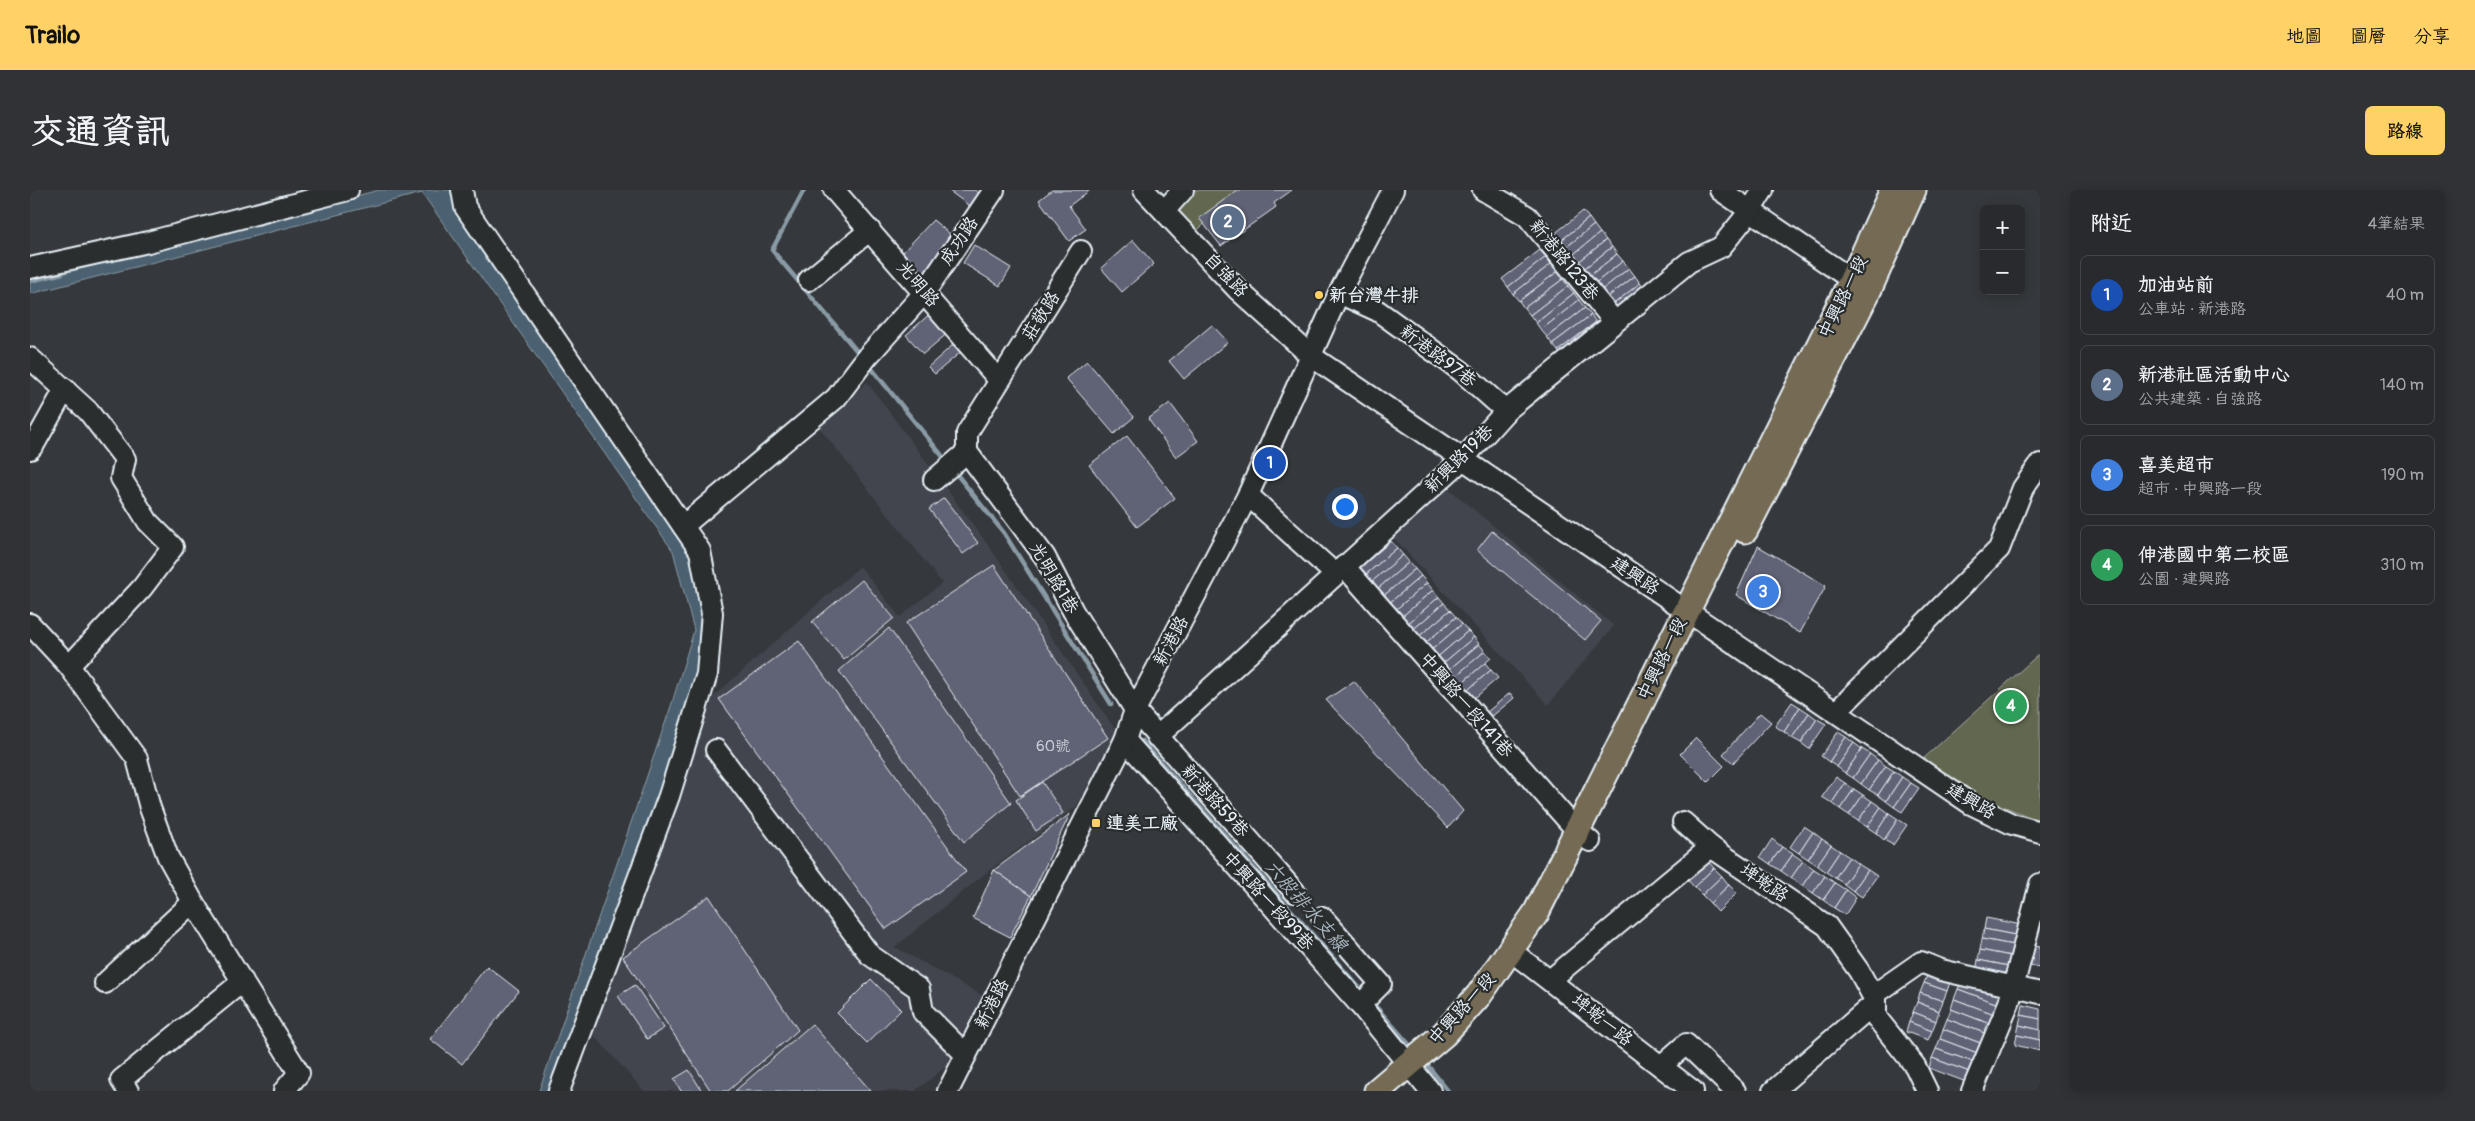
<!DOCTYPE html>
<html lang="zh-TW">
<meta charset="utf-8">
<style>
:root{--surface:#282a2d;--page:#303235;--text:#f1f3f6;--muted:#a5a7aa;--line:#444649;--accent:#ffd166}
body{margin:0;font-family:Pangolin,"LXGW WenKai TC",sans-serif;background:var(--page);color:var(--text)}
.controls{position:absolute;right:15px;top:15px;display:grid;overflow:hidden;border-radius:8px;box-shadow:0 2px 12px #0003}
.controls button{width:45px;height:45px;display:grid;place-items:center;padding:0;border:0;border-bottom:1px solid var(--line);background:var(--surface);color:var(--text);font:25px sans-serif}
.you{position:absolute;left:1314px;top:316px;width:18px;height:18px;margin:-12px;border:4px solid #fff;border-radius:50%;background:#1a73e8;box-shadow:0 0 0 8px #1a73e833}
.badge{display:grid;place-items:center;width:32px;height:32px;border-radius:50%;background:var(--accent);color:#fff;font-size:16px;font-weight:700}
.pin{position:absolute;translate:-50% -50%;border:2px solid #fff;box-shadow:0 1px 5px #0006}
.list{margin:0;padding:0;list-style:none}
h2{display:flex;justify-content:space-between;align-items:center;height:65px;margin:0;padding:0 20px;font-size:21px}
h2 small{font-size:16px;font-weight:400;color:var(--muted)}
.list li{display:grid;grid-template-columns:32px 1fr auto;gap:15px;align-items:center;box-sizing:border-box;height:80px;margin:0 10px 10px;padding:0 10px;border:1px solid var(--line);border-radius:8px}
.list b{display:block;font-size:19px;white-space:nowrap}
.list p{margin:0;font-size:16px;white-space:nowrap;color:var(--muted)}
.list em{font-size:16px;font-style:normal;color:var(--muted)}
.map{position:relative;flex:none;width:2010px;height:901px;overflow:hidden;border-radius:8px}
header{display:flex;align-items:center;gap:30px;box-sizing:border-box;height:70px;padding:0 25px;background:var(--accent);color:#111}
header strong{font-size:24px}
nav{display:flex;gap:28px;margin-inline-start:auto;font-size:18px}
.intro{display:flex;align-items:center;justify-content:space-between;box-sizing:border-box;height:120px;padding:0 30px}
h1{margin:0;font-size:35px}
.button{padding:12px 22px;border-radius:8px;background:var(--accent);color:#111;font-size:18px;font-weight:700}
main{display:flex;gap:30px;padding:0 30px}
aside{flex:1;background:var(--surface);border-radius:8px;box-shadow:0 2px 12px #0003}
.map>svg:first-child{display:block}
</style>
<header>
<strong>Trailo</strong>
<nav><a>地圖</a><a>圖層</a><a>分享</a></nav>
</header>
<div class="intro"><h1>交通資訊</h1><a class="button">路線</a></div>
<main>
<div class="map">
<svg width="2010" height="901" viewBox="0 0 2010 901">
<rect width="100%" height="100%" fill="#35383c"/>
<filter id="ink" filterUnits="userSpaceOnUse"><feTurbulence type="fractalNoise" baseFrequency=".02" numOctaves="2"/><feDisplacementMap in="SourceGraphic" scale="10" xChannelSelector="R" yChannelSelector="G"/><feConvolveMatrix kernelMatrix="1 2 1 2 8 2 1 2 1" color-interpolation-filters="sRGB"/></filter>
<g filter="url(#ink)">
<g fill="#42454d">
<path d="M837,192L959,356L1087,542L1046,617L957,682L865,757L953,806L918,875L885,901H614L561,842L594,740L683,507L830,376L870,427L912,393L789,237Z"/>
<path d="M1418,298L1584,436L1518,515L1362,346Z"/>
</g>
<g fill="#62684f" stroke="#a5aca4">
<path d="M1161,0H1208L1168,40L1143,21Z"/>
<path d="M2010,463V631L1945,605L1893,569Z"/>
</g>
<path fill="#4c616f" stroke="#8a9ba6" d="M349,0H428L666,370L678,427L669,501L525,901H509L642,513L664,440L643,361L392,3L0,104V92Z"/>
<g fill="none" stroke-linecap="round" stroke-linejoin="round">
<g stroke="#8a9ba6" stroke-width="4.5">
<path d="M774,0L742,60L831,166"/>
<path d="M0,91L33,83"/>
<path d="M838,174L918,273"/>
<path d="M924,281L974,343L1081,514"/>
<path d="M1112,551L1334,803"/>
<path d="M1341,811L1384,860"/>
<path d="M1394,871L1418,901"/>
</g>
</g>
<g fill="#616375" stroke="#e8f1f8">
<path d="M918,0H945L954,7L945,20Z"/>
<path d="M1022,0H1060L1039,16L1056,39L1039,51L1009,10Z"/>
<path d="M1208,0H1262L1244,13L1246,17L1191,56L1169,28Z"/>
<path d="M1553,21L1559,28L1528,53L1523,45Z"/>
<path d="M1559,28L1564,35L1534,59L1528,53Z"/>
<path d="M903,30L925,48L906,80L891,86L872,63Z"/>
<path d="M1564,35L1570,43L1540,67L1534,59Z"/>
<path d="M1570,43L1576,50L1546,74L1540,67Z"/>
<path d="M1103,50L1124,74L1092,102L1071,78Z"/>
<path d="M1576,50L1582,57L1551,81L1546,74Z"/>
<path d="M944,55L981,78L970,96L933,73Z"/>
<path d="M1582,57L1587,64L1557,88L1551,81Z"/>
<path d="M1510,60L1516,67L1478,97L1472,89Z"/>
<path d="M1587,64L1593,71L1563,95L1557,88Z"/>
<path d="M1516,67L1521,74L1483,104L1478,97Z"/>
<path d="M1593,71L1599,78L1568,103L1563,95Z"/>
<path d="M1521,74L1527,82L1489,111L1483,104Z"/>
<path d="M1599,78L1605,86L1574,110L1568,103Z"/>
<path d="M1527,82L1533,89L1494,118L1489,111Z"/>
<path d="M1605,86L1610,93L1580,117L1574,110Z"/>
<path d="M1533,89L1538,96L1500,125L1494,118Z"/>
<path d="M1610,93L1616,100L1585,124L1580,117Z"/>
<path d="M1538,96L1544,103L1506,133L1500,125Z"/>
<path d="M1544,103L1549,110L1511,140L1506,133Z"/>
<path d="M1549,110L1555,118L1517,147L1511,140Z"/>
<path d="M1555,118L1561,125L1522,154L1517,147Z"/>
<path d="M902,122L919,142L893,164L876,145Z"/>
<path d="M1561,125L1566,132L1528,161L1522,154Z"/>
<path d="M1566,132L1572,139L1533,169L1528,161Z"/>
<path d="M1182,135L1198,152L1154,189L1139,171Z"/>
<path d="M925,153L932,161L905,184L898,177Z"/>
<path d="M1057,171L1104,227L1084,244L1036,188Z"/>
<path d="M1140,213L1168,251L1146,267L1118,229Z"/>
<path d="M1097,246L1145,308L1107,337L1059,275Z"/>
<path d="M914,308L948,353L933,364L899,319Z"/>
<path d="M1462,341L1571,431L1555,450L1447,360Z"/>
<path d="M1361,351L1367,358L1333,387L1327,380Z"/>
<path d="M1728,356L1796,396L1770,443L1706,405Z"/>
<path d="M1367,358L1373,365L1339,394L1333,387Z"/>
<path d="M1373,365L1379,372L1345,401L1339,394Z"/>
<path d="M1379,372L1385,379L1351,408L1345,401Z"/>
<path d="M964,375L1078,548L990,606L876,433Z"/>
<path d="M1385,379L1391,386L1357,415L1351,408Z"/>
<path d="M1391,386L1397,393L1363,422L1357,415Z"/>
<path d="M832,390L864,428L814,470L782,432Z"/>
<path d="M1397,393L1403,400L1369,429L1363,422Z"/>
<path d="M1403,400L1409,407L1375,436L1369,429Z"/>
<path d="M1409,407L1414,413L1380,442L1375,436Z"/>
<path d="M1414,413L1420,420L1386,449L1380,442Z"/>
<path d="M1420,420L1426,427L1392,456L1386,449Z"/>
<path d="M1426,427L1432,434L1398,463L1392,456Z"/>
<path d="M1432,434L1438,441L1404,470L1398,463Z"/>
<path d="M859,438L981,613L934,652L809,481Z"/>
<path d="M1438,441L1444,447L1410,476L1404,470Z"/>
<path d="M1444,447L1449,454L1415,483L1410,476Z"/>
<path d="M769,451L936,682L856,739L689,509Z"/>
<path d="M1449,454L1455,461L1421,490L1415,483Z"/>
<path d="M1455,461L1461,468L1427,497L1421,490Z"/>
<path d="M1455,473L1461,480L1433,504L1427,497Z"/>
<path d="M1461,480L1468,488L1440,512L1433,504Z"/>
<path d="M1324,491L1433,621L1418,638L1296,510Z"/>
<path d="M1480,503L1484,508L1461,527L1457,522Z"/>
<path d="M1762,512L1770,517L1754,542L1745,536Z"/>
<path d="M1770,517L1779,523L1762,548L1754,542Z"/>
<path d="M1730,523L1741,532L1703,573L1693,564Z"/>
<path d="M1779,523L1787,529L1771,553L1762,548Z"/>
<path d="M1787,529L1796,534L1779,559L1771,553Z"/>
<path d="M1808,542L1816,547L1799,572L1791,566Z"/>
<path d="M1816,547L1824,553L1807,577L1799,572Z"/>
<path d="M1666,548L1694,576L1678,592L1650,564Z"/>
<path d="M1824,553L1832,559L1815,583L1807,577Z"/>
<path d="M1832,559L1840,564L1823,588L1815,583Z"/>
<path d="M1840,564L1848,570L1831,594L1823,588Z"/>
<path d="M1848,570L1856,576L1839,600L1831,594Z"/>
<path d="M1856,576L1864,581L1848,605L1839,600Z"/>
<path d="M1864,581L1872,587L1856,611L1848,605Z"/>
<path d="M1806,587L1815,593L1802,613L1792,607Z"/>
<path d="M1872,587L1881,593L1864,617L1856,611Z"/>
<path d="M1012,592L1033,623L1006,641L986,610Z"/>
<path d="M1815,593L1824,599L1810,619L1802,613Z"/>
<path d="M1881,593L1889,598L1872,622L1864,617Z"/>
<path d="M1824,599L1833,605L1819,625L1810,619Z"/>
<path d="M1833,605L1842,611L1828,631L1819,625Z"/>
<path d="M1842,611L1851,617L1837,637L1828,631Z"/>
<path d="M1851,617L1859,623L1846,643L1837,637Z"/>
<path d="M1859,623L1868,629L1854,650L1846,643Z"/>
<path d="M1040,624L1001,706L964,680Z"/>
<path d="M1868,629L1877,635L1863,655L1854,650Z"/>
<path d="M1774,636L1783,642L1769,663L1760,657Z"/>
<path d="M1783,642L1792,649L1778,669L1769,663Z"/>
<path d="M1742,649L1752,657L1740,674L1730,667Z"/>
<path d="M1792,649L1801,655L1787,675L1778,669Z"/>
<path d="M1801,655L1810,661L1796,682L1787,675Z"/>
<path d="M1752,657L1763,664L1751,681L1740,674Z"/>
<path d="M1810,661L1819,667L1805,688L1796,682Z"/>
<path d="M1763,664L1773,671L1761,688L1751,681Z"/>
<path d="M1819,667L1828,674L1814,694L1805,688Z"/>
<path d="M1676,669L1684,678L1664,697L1656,688Z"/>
<path d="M1773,671L1784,679L1772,696L1761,688Z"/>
<path d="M1828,674L1838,680L1823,701L1814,694Z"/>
<path d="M1684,678L1692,686L1672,705L1664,697Z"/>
<path d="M1784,679L1795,686L1783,703L1772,696Z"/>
<path d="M964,680L1001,706L980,747L943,728Z"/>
<path d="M1838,680L1847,686L1832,707L1823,701Z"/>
<path d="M1692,686L1699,695L1680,713L1672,705Z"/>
<path d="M1795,686L1805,693L1793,710L1783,703Z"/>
<path d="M1805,693L1816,700L1804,718L1793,710Z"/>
<path d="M1699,695L1707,703L1688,722L1680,713Z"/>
<path d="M1816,700L1826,708L1815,725L1804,718Z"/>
<path d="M679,706L768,840L698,901H681L593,767Z"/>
<path d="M1956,728L1992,735L1990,746L1954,739Z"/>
<path d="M1954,739L1990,746L1988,756L1952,749Z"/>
<path d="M1952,749L1988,756L1986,767L1950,760Z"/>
<path d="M2004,755L2010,756V778L2000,776Z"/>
<path d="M1950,760L1986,767L1984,777L1948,770Z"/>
<path d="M1948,770L1984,777L1982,788L1946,781Z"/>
<path d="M457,776L489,801L432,874L400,849Z"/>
<path d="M1898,783L1920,792L1917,801L1894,793Z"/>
<path d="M841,789L871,820L837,853L807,823Z"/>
<path d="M1932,790L1972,805L1968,814L1928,799Z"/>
<path d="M1894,793L1917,801L1913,811L1890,803Z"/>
<path d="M605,795L634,838L617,849L588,806Z"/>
<path d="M1928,799L1968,814L1964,824L1924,809Z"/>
<path d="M1890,803L1913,811L1909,821L1887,812Z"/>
<path d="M1924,809L1964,824L1960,834L1921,819Z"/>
<path d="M1887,812L1909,821L1906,831L1883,822Z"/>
<path d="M1993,815L2010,819V829L1991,825Z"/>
<path d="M1921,819L1960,834L1957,844L1917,829Z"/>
<path d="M1883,822L1906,831L1902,841L1879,832Z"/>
<path d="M1991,825L2010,829V840L1989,835Z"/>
<path d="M1917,829L1957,844L1953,854L1913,839Z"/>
<path d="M1879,832L1902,841L1898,850L1876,842Z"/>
<path d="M782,834L841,901H705Z"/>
<path d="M1989,835L2010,840V850L1987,845Z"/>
<path d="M1913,839L1953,854L1950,864L1910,849Z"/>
<path d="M1987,845L2010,850V861L1985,855Z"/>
<path d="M1910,849L1950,864L1946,873L1906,859Z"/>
<path d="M1906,859L1946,873L1942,883L1902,868Z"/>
<path d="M1902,868L1942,883L1939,893L1899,878Z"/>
<path d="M659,880L672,901H651L644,889Z"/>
</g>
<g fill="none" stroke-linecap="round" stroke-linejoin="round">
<defs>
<g id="minor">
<path d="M432,0L435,17L670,361L682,423L677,484L639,606L529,901"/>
<path d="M804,0L969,190"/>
<path d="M1114,0L1207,99L1281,166L1941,614L1982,634L2010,642"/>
<path d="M1453,0L1497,26L1584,131"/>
<path d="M1690,0L1834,98"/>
<path d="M1134,21L1153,0"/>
<path d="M0,78L118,52L318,0"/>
<path d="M779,90L840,40"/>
<path d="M1309,103L1348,121L1431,181L1476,221"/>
<path d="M0,168L58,221L95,269L91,288L118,332L143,357L112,398L39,476"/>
<path d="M0,259L5,253L35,199"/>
<path d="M937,262L1015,367L1043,421L1105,520L1265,702"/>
<path d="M904,290L937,262V243L1051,61"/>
<path d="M1218,305L1305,384"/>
<path d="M653,336L806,208L837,167L895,102L964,0"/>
<path d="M1314,376L1548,642L1560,651"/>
<path d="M0,434L39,476L107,569L120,618L138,667L163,712L269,883L254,901"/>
<path d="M1807,521L1969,359L1993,298L2010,274"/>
<path d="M1127,547L1433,269L1476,221L1659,72L1691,57L1720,21L1733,0"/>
<path d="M1095,550L1330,815L1400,901"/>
<path d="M686,560L840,765L889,799L893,822L936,865"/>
<path d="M1653,632L1681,657"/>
<path d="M1292,727L1351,794L1330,815"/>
<path d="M1481,761L1663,901"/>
<path d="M1520,790L1681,657L1797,736L1829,781L1846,812V827L1885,876L1897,901"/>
<path d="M75,793L163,712"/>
<path d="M1631,876L1656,854L1705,901"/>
<path d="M98,901L91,890L213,791"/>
<path d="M918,901L1095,550L1105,520L1218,305L1309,103L1363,0"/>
<path d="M1743,901L1846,812L1845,804L1891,772L1911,780L2010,803"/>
<path d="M1942,901L1979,813L2010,694"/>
</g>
<g id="major">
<path d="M1715,340L1838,101L1883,0"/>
<path d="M1347,901L1414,844L1449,805L1506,723L1822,90L1863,0"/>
</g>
</defs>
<use href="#minor" stroke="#e8f1f8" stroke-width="24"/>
<use href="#major" stroke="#e8f1f8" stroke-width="29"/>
<use href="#minor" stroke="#2a2d2e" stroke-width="20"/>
<use href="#major" stroke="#756b52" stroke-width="25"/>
</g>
</g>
<g fill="#ffd166" stroke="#2a2d2e" stroke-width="2">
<circle cx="1289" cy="105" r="5"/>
<rect x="1061" y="628" width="10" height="10" rx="2.5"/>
</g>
<g text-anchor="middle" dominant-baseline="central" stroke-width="4.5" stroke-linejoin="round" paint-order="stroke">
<g font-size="15" fill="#c6ced7">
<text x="1023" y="556">60號</text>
</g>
<g font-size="18" fill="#e8f1f8" stroke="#2a2d2e">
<text transform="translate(929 51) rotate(-56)">成功路</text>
<text transform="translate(1534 70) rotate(51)">新港路123巷</text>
<text transform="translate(1196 85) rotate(46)">自強路</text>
<text transform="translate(888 94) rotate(49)">光明路</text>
<text transform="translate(1813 107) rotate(-64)">中興路一段</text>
<text transform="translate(1011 126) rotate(-58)">莊敬路</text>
<text transform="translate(1408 166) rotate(37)">新港路97巷</text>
<text transform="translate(1429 269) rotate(-45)">新興路19巷</text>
<text transform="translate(1605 386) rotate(34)">建興路</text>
<text transform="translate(1024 388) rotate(60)">光明路1巷</text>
<text transform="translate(1141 451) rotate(-62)">新港路</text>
<text transform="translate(1632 469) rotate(-64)">中興路一段</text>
<text transform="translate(1436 515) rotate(49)">中興路一段141巷</text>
<text transform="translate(1185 611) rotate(48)">新港路59巷</text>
<text transform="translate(1941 611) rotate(30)">建興路</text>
<text transform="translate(1734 693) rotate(34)">埤墘路</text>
<text transform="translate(1238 711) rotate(48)">中興路一段99巷</text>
<text transform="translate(962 814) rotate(-63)">新港路</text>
<text transform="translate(1432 819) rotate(-48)">中興路一段</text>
<text transform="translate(1572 830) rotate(38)">埤墘一路</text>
</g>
<g font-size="18" font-weight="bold" fill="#e8f1f8" stroke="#2a2d2e" text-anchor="start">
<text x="1299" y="105">新台灣牛排</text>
<text x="1076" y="633">連美工廠</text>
</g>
<g font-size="19" font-style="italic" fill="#aab7c1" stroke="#2a2d2e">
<text transform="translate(1276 716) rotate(49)">六股排水支線</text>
</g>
</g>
</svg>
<div class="controls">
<button>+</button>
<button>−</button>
</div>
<div class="you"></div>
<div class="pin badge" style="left:1240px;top:273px;background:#1a4fb4">1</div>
<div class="pin badge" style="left:1198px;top:32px;background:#5c6f8a">2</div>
<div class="pin badge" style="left:1733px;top:402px;background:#3f7fe0">3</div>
<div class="pin badge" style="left:1981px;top:516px;background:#2e9e5b">4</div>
</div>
<aside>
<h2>附近<small>4筆結果</small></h2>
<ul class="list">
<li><span class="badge" style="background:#1a4fb4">1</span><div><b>加油站前</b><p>公車站 · 新港路</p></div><em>40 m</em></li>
<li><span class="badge" style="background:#5c6f8a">2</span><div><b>新港社區活動中心</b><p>公共建築 · 自強路</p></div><em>140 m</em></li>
<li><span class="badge" style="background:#3f7fe0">3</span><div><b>喜美超市</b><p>超市 · 中興路一段</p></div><em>190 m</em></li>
<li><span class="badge" style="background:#2e9e5b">4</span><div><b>伸港國中第二校區</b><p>公園 · 建興路</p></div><em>310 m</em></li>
</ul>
</aside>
</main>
